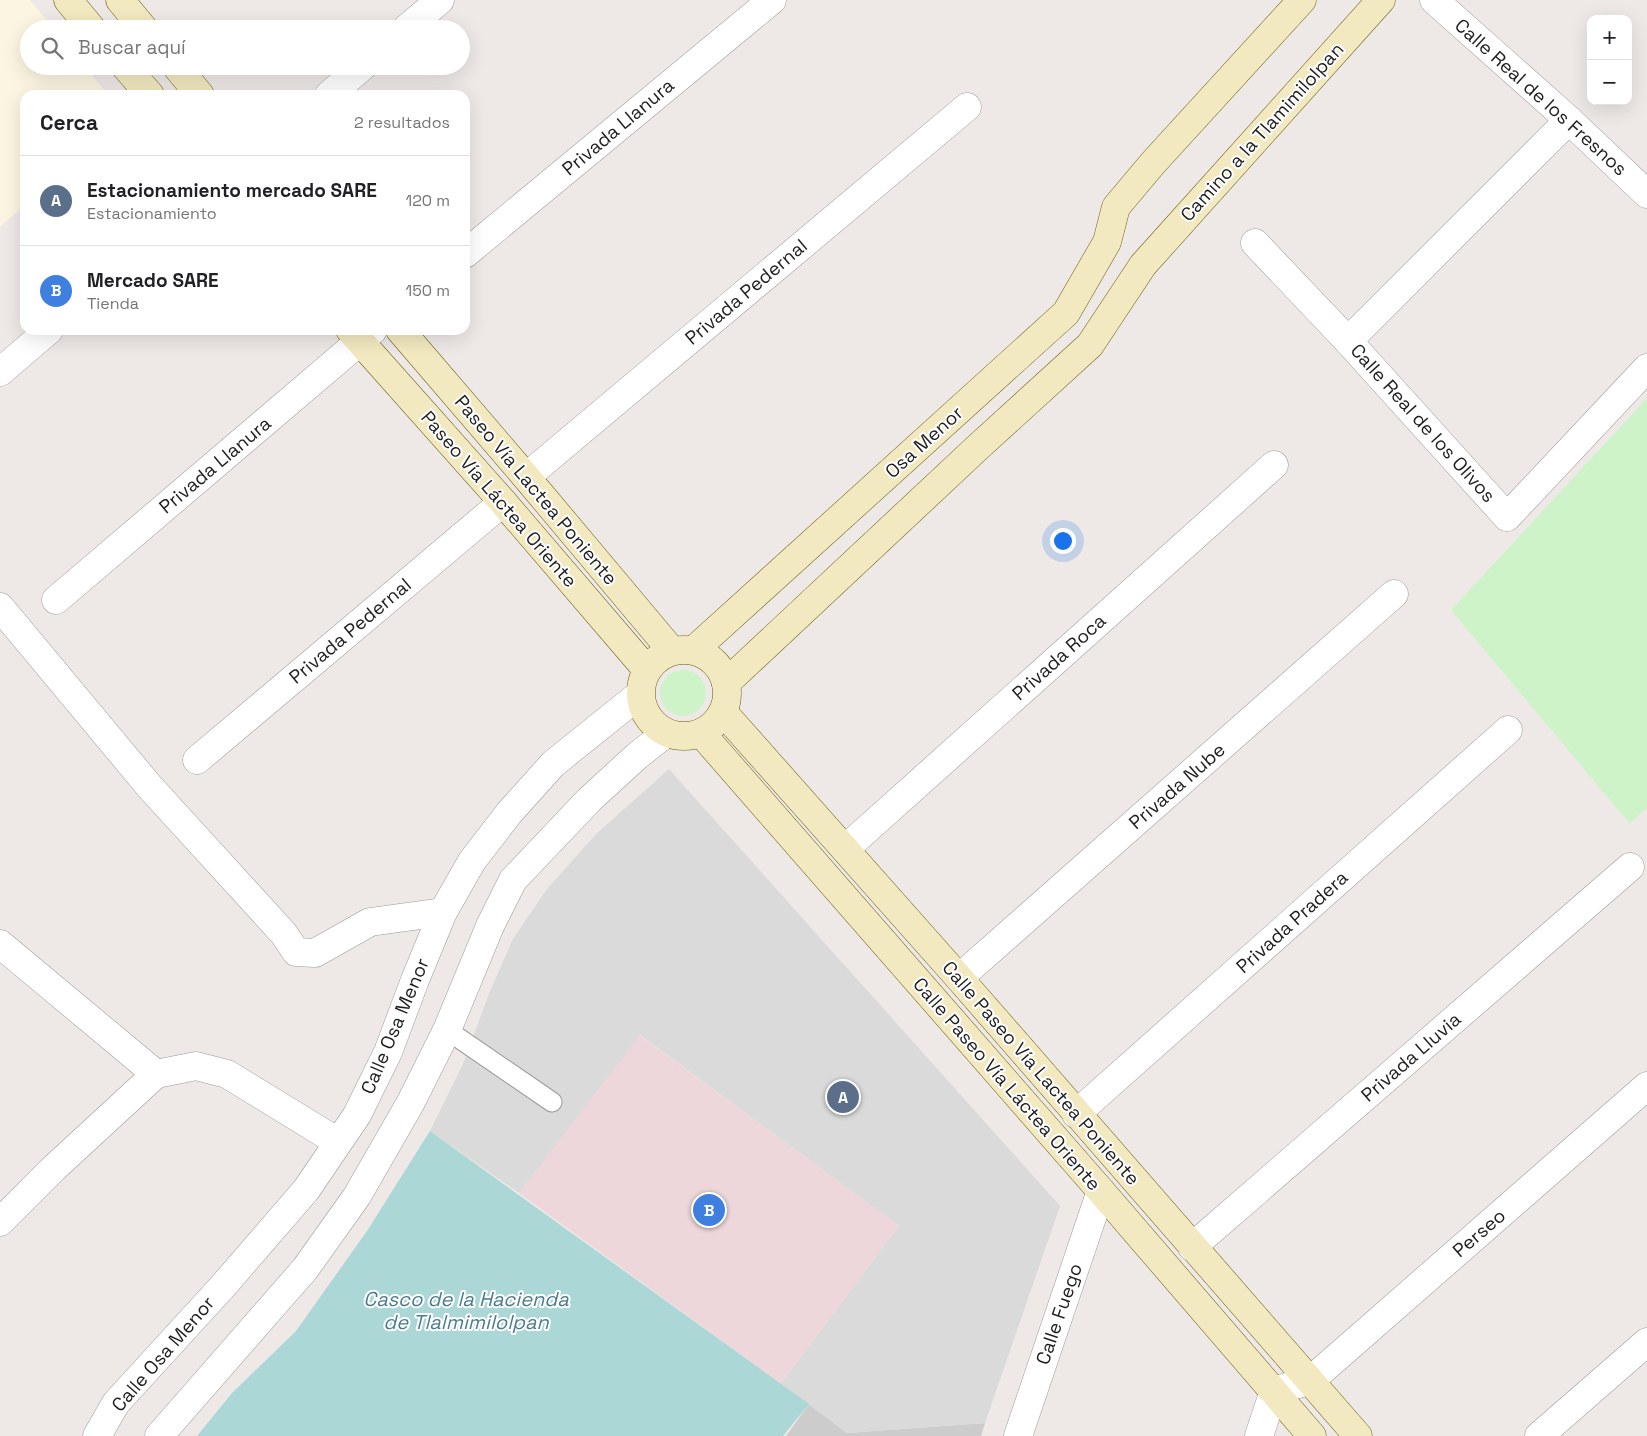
<!DOCTYPE html>
<html lang="es">
<meta charset="utf-8">
<style>
:root{--surface:#fff;--page:#f6f6f6;--text:#202124;--muted:#757577;--line:#e0e0e0;--accent:#ea580c}
body{margin:0;font-family:"Space Grotesk",sans-serif;background:var(--page);color:var(--text)}
.controls{position:absolute;right:15px;top:15px;display:grid;overflow:hidden;border-radius:10px;box-shadow:0 5px 20px #0002}
.controls button{width:45px;height:45px;display:grid;place-items:center;padding:0;border:0;border-bottom:1px solid var(--line);background:var(--surface);color:var(--text);font:25px sans-serif}
.you{position:absolute;left:1062px;top:540px;width:18px;height:18px;margin:-12px;border:4px solid #fff;border-radius:50%;background:#1a73e8;box-shadow:0 0 0 8px #1a73e833}
.badge{display:grid;place-items:center;width:32px;height:32px;border-radius:50%;background:var(--accent);color:#fff;font-size:16px;font-weight:700}
.pin{position:absolute;translate:-50% -50%;border:2px solid #fff;box-shadow:0 1px 5px #0006}
.list{margin:0;padding:0;list-style:none}
h2{display:flex;justify-content:space-between;align-items:center;height:65px;margin:0;padding:0 20px;font-size:21px}
h2 small{font-size:16px;font-weight:400;color:var(--muted)}
.list li{display:grid;grid-template-columns:32px 1fr auto;gap:15px;align-items:center;box-sizing:border-box;height:90px;padding:0 20px;border-top:1px solid var(--line)}
.list b{display:block;font-size:19px;white-space:nowrap}
.list p{margin:0;font-size:16px;white-space:nowrap;color:var(--muted)}
.list em{font-size:16px;font-style:normal;color:var(--muted)}
.icon{flex:none;width:28px;height:28px;fill:none;stroke:currentColor;stroke-width:2;stroke-linecap:round;stroke-linejoin:round}
.map{position:relative;flex:none;width:1647px;height:1436px;overflow:hidden}
.search{position:absolute;background:var(--surface);box-shadow:0 5px 20px #0002;left:20px;top:20px;width:450px;height:55px;display:flex;align-items:center;gap:12px;box-sizing:border-box;padding:0 18px;border-radius:28px;color:var(--muted);font-size:19px}
.panel{position:absolute;background:var(--surface);box-shadow:0 5px 20px #0002;left:20px;top:90px;width:450px;height:245px;border-radius:15px}
.map>svg:first-child{display:block}
</style>
<div class="map">
<svg width="1647" height="1436" viewBox="0 0 1647 1436">
<rect width="100%" height="100%" fill="#eee9e6"/>
<path fill="#edd7db" d="M639,1035L899,1226L781,1384L519,1193Z"/>
<path fill="#fbf5e1" d="M0,0H30L54,29H29V66H85L108,95H25V205L0,227Z"/>
<path fill="#ccc" d="M809,1404L847,1433L985,1423L981,1436H786Z"/>
<g fill="#cef3c8">
<path d="M1647,398V807L1630,824L1451,610Z"/>
<circle cx="683" cy="693" r="23"/>
</g>
<path fill="#dadada" d="M669,769L1060,1206L985,1423L847,1433L781,1384L899,1226L640,1035L519,1193L430,1131L463,1064L490,991L513,939L547,889L596,834Z"/>
<path fill="#abd7d6" d="M430,1131L809,1404L783,1436H197L232,1393L296,1331L367,1231Z"/>
<g fill="none" stroke-linecap="round" stroke-linejoin="round">
<defs>
<path id="lane" d="M447,1030L552,1102"/>
<g id="street">
<path d="M1434,0L1569,120L1647,194"/>
<path d="M406,29L440,0"/>
<path d="M329,95L363,66"/>
<path d="M1255,243L1348,341L1507,517L1647,368"/>
<path d="M465,254L772,0"/>
<path d="M1348,341L1569,120"/>
<path d="M0,372L49,330"/>
<path d="M526,477L967,107"/>
<path d="M56,600L373,330"/>
<path d="M0,607L149,786L284,934L296,952L315,953L370,922L443,912"/>
<path d="M197,760L503,502"/>
<path d="M845,849L1274,465"/>
<path d="M0,944L156,1074"/>
<path d="M959,978L1394,594"/>
<path d="M1076,1114L1508,730"/>
<path d="M0,1222L54,1168L156,1074L196,1066L227,1074L338,1142"/>
<path d="M1192,1247L1630,867"/>
<path d="M97,1436L116,1403L223,1286L306,1190L357,1115L388,1052L415,980L443,912L472,861L509,813L553,764L640,694"/>
<path d="M159,1436L305,1269L357,1196L411,1102L447,1030L490,926L513,880L589,800L637,756L666,733"/>
<path d="M1018,1436L1101,1191"/>
<path d="M1259,1436L1274,1391L1311,1380L1647,1086"/>
<path d="M1539,1436L1647,1342"/>
</g>
<g id="secondary">
<path d="M68,0L92,29"/>
<path d="M120,0L144,29"/>
<path d="M125,66L150,95"/>
<path d="M176,66L200,95"/>
<path d="M350,330L503,502L647,670"/>
<path d="M400,330L526,477L672,651"/>
<circle cx="684" cy="693" r="43"/>
<path d="M694,650L1066,313L1107,242L1116,207L1153,163L1302,0"/>
<path d="M726,683L977,448L1090,345L1143,265L1381,0"/>
<path d="M723,712L959,978L1358,1436"/>
<path d="M701,733L1101,1191L1312,1436"/>
</g>
</defs>
<use href="#lane" stroke="#9b9b9b" stroke-width="21"/>
<use href="#street" stroke="#9b9b9b" stroke-width="29"/>
<use href="#secondary" stroke="#695e11" stroke-width="29"/>
<use href="#lane" stroke="#fff" stroke-width="19"/>
<use href="#street" stroke="#fff" stroke-width="28"/>
<use href="#secondary" stroke="#f2e9c0" stroke-width="28"/>
</g>
<g text-anchor="middle" dominant-baseline="central" stroke-width="4" stroke-linejoin="round" paint-order="stroke">
<g font-size="19" fill="#1e1e1e" stroke="#fff">
<text transform="translate(1541 97) rotate(42)">Calle Real de los Fresnos</text>
<text transform="translate(618 127) rotate(-40)">Privada Llanura</text>
<text transform="translate(1262 132) rotate(-48)">Camino a la Tlamimilolpan</text>
<text transform="translate(746 292) rotate(-40)">Privada Pedernal</text>
<text transform="translate(1423 423) rotate(48)">Calle Real de los Olivos</text>
<text transform="translate(924 442) rotate(-42)">Osa Menor</text>
<text transform="translate(215 465) rotate(-40)">Privada Llanura</text>
<text transform="translate(536 490) rotate(50)">Paseo Vía Lactea Poniente</text>
<text transform="translate(499 499) rotate(49)">Paseo Vía Láctea Oriente</text>
<text transform="translate(350 631) rotate(-40)">Privada Pedernal</text>
<text transform="translate(1059 657) rotate(-42)">Privada Roca</text>
<text transform="translate(1177 786) rotate(-41)">Privada Nube</text>
<text transform="translate(1292 922) rotate(-42)">Privada Pradera</text>
<text transform="translate(395 1026) rotate(-67)">Calle Osa Menor</text>
<text transform="translate(1411 1057) rotate(-41)">Privada Lluvia</text>
<text transform="translate(1041 1073) rotate(49)">Calle Paseo Vía Lactea Poniente</text>
<text transform="translate(1007 1084) rotate(49)">Calle Paseo Vía Láctea Oriente</text>
<text transform="translate(1479 1233) rotate(-41)">Perseo</text>
<text transform="translate(1059 1314) rotate(-71)">Calle Fuego</text>
<text transform="translate(163 1354) rotate(-49)">Calle Osa Menor</text>
</g>
<g font-size="20" font-style="italic" fill="#4c7c8d" stroke="#fff">
<text x="466" y="1299">Casco de la Hacienda<tspan x="466" dy="23">de Tlalmimilolpan</tspan></text>
</g>
</g>
</svg>
<div class="controls">
<button>+</button>
<button>−</button>
</div>
<div class="you"></div>
<div class="pin badge" style="left:843px;top:1097px;background:#5c6f8a">A</div>
<div class="pin badge" style="left:709px;top:1210px;background:#3f7fe0">B</div>
<div class="search"><svg class="icon" aria-label="search" viewBox="0 0 24 24"><circle cx="10" cy="10" r="6"/><path d="M15 15l6 6"/></svg>Buscar aquí</div>
<section class="panel">
<h2>Cerca<small>2 resultados</small></h2>
<ul class="list">
<li><span class="badge" style="background:#5c6f8a">A</span><div><b>Estacionamiento mercado SARE</b><p>Estacionamiento</p></div><em>120 m</em></li>
<li><span class="badge" style="background:#3f7fe0">B</span><div><b>Mercado SARE</b><p>Tienda</p></div><em>150 m</em></li>
</ul>
</section>
</div>
